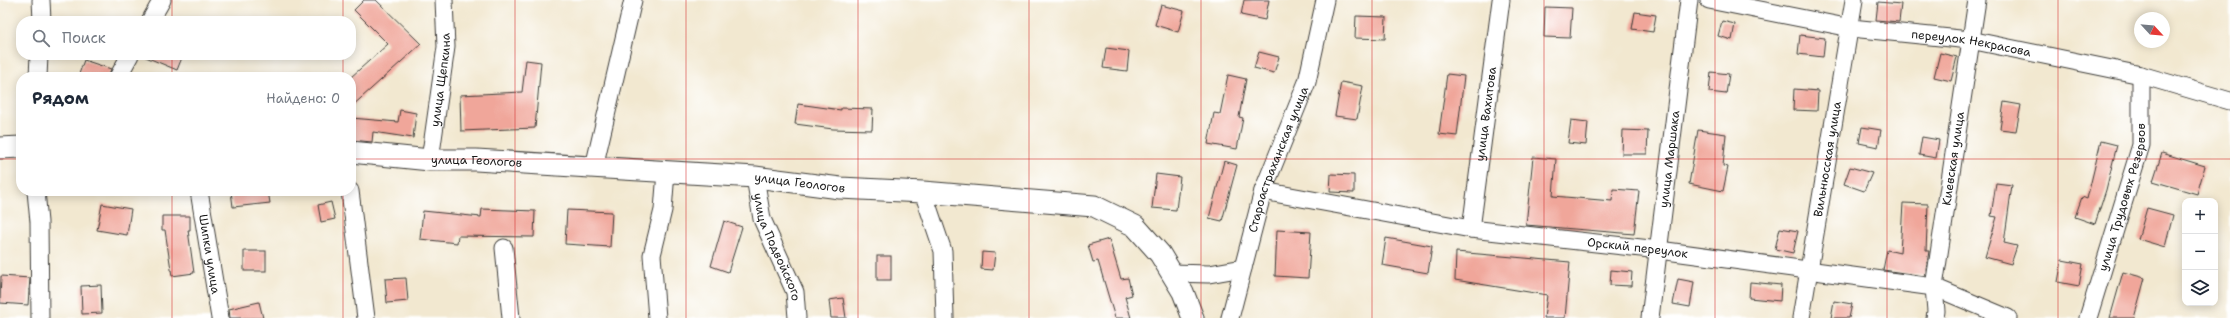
<!DOCTYPE html>
<html lang="ru">
<meta charset="utf-8">
<style>
:root{--surface:#fff;--page:#f2f2f3;--text:#1f2937;--muted:#747a83;--line:#e0e1e3}
body{margin:0;font-family:"Shantell Sans",sans-serif;background:var(--page);color:var(--text)}
.controls{position:absolute;right:12px;bottom:12px;display:grid;overflow:hidden;border-radius:8px;box-shadow:0 2px 10px #0003}
.controls button{width:36px;height:36px;display:grid;place-items:center;padding:0;border:0;border-bottom:1px solid var(--line);background:var(--surface);color:var(--text);font:20px sans-serif}
.compass{position:absolute;left:2134px;top:12px;width:36px;height:36px;border-radius:50%;background:var(--surface);box-shadow:0 2px 10px #0003;rotate:116deg}
.list{margin:0;padding:0;list-style:none}
h2{display:flex;justify-content:space-between;align-items:center;height:52px;margin:0;padding:0 16px;font-size:17px}
h2 small{font-size:13px;font-weight:400;color:var(--muted)}
.icon{flex:none;width:22px;height:22px;fill:none;stroke:currentColor;stroke-width:2;stroke-linecap:round;stroke-linejoin:round}
.map{position:relative;flex:none;width:2230px;height:318px;overflow:hidden}
.search{position:absolute;background:var(--surface);box-shadow:0 2px 10px #0003;left:16px;top:16px;width:340px;height:44px;display:flex;align-items:center;gap:10px;box-sizing:border-box;padding:0 14px;border-radius:16px;color:var(--muted);font-size:15px}
.panel{position:absolute;background:var(--surface);box-shadow:0 2px 10px #0003;left:16px;top:72px;width:340px;height:124px;border-radius:16px}
.map>svg:first-child{display:block}
</style>
<div class="map">
<svg width="2230" height="318" viewBox="0 0 2230 318">
<rect width="100%" height="100%" fill="#fff"/>
<filter id="ink" filterUnits="userSpaceOnUse"><feTurbulence type="fractalNoise" baseFrequency=".025" numOctaves="2"/><feDisplacementMap in="SourceGraphic" scale="8" xChannelSelector="R" yChannelSelector="G"/><feConvolveMatrix kernelMatrix="1 2 1 2 8 2 1 2 1" color-interpolation-filters="sRGB"/></filter>
<filter id="wash" filterUnits="userSpaceOnUse"><feTurbulence type="fractalNoise" baseFrequency=".012" numOctaves="4" result="noise"/><feDisplacementMap in="SourceGraphic" scale="16" xChannelSelector="R" yChannelSelector="G"/><feGaussianBlur stdDeviation="0.9" result="paint"/><feColorMatrix in="noise" values="0 0 0 0 0 0 0 0 0 0 0 0 0 0 0 0 0 1.4 0 .05"/><feComposite in="paint" operator="in"/></filter>
<g filter="url(#wash)">
<rect width="100%" height="100%" fill="#f2e8d0"/>
<g id="blocks">
<g fill="#f0a69a">
<path d="M364,0H376L421,44L351,107V77L388,44L354,10Z"/>
<path d="M1244,0H1269L1265,20L1241,15Z"/>
<path d="M1878,2L1901,4L1899,22L1876,20Z"/>
<path d="M1161,5L1184,11L1178,32L1155,25Z"/>
<path d="M1545,7L1572,8L1570,38L1544,37Z"/>
<path d="M1635,12L1656,15L1653,32L1632,29Z"/>
<path d="M1356,16L1386,17L1385,39L1355,38Z"/>
<path d="M1722,21L1735,24L1732,40L1718,36Z"/>
<path d="M1800,35L1825,38L1823,57L1798,54Z"/>
<path d="M1106,48L1129,51L1127,71L1103,68Z"/>
<path d="M1259,52L1279,57L1274,73L1254,68Z"/>
<path d="M1940,53L1957,57L1951,81L1934,77Z"/>
<path d="M141,55H183L177,70Z"/>
<path d="M84,60L111,69L108,77H78Z"/>
<path d="M526,60L541,62L535,128L461,131L460,95L522,92Z"/>
<path d="M1711,72L1729,74L1726,94L1709,92Z"/>
<path d="M1447,74L1464,76L1457,136L1439,134Z"/>
<path d="M1228,75L1246,79L1239,117L1243,118L1237,149L1208,144L1214,113L1220,114Z"/>
<path d="M1341,82L1363,86L1357,119L1335,116Z"/>
<path d="M1794,89L1818,91L1817,111L1793,110Z"/>
<path d="M2004,102L2021,105L2016,131L2000,129Z"/>
<path d="M798,104L841,110V108L873,109L872,130L833,129L795,124Z"/>
<path d="M400,110L416,113L413,138L373,132L372,142L351,140V118L398,122Z"/>
<path d="M1571,120L1588,122L1586,145L1568,143Z"/>
<path d="M1862,127L1881,130L1878,147L1859,143Z"/>
<path d="M1623,130L1648,131L1647,154H1622Z"/>
<path d="M1698,130L1726,134L1723,166L1728,167L1723,191L1689,184Z"/>
<path d="M1922,137L1939,140L1936,158L1919,155Z"/>
<path d="M2101,141L2117,145L2106,190L2095,224L2075,217L2082,197L2087,199Z"/>
<path d="M2162,153L2205,166L2197,194L2153,181Z"/>
<path d="M1533,157L1556,159L1553,196L1612,201L1613,189L1639,191L1634,234L1526,225Z"/>
<path d="M1224,161L1237,165L1222,221L1209,218Z"/>
<path d="M1850,167L1872,173L1864,191L1844,184Z"/>
<path d="M1156,174L1180,177L1176,210L1152,208Z"/>
<path d="M1331,174L1354,175V193L1330,192Z"/>
<path d="M1996,183L2012,185L2004,243L2017,246L2011,264L1985,257L1997,217L1991,216Z"/>
<path d="M231,191H268L270,203L233,207Z"/>
<path d="M331,202L335,219L321,222L318,205Z"/>
<path d="M1903,203L1928,204L1926,251H1929L1925,276L1883,270L1887,250L1900,253Z"/>
<path d="M102,204L131,209L127,235L97,230Z"/>
<path d="M2147,208L2173,215L2165,247L2138,239Z"/>
<path d="M482,209L535,211L534,237L458,236L457,243L420,239L423,211L481,217Z"/>
<path d="M567,210L612,212L610,247L565,244Z"/>
<path d="M162,216H190V230H188L194,273L172,276L165,230H162Z"/>
<path d="M724,221L742,227L728,272L711,266Z"/>
<path d="M1780,228L1798,231L1793,253L1775,249Z"/>
<path d="M1277,230L1311,232L1308,278L1275,276Z"/>
<path d="M1386,238L1432,246L1428,273L1382,265Z"/>
<path d="M1109,239L1121,279L1128,278L1132,295L1125,297L1131,318H1115L1098,261L1093,262L1088,245Z"/>
<rect x="244" y="251" width="22" height="20"/>
<path d="M982,252L995,253L993,270L981,269Z"/>
<path d="M1456,252L1570,262L1565,318H1544L1547,295L1455,280Z"/>
<rect x="877" y="256" width="14" height="24"/>
<path d="M2062,260L2083,264L2079,286L2058,282Z"/>
<path d="M1611,270L1632,272L1631,286L1610,285Z"/>
<path d="M2123,272L2145,278L2134,318H2110Z"/>
<path d="M1,276L30,278L28,305L0,303Z"/>
<path d="M406,278L408,301L387,303L385,279Z"/>
<path d="M1678,279L1694,282L1690,307L1673,304Z"/>
<path d="M1750,282L1781,285L1780,301L1749,298Z"/>
<path d="M101,285L102,313L82,314L81,286Z"/>
<path d="M843,298L846,318H831L829,300Z"/>
<path d="M1834,301L1852,304L1849,318H1831Z"/>
<path d="M259,302L263,318H230L229,309Z"/>
</g>
</g>
</g>
<g filter="url(#ink)">
<use href="#blocks" fill-opacity="0" stroke="#3c3b37" stroke-width="1"/>
<g fill="none" stroke-linecap="round" stroke-linejoin="round">
<defs>
<g id="minor">
<path d="M41,0L42,21"/>
<path id="s1" d="M1709,0L1851,28L1970,40L2141,75L2230,101"/>
<path d="M150,21L162,0"/>
<path d="M38,77L39,55"/>
<path d="M118,77L130,55"/>
<path id="s2" d="M430,160L446,47L444,0"/>
<path d="M594,167L633,0"/>
<path id="s3" d="M755,177L762,219L795,292L797,318"/>
<path d="M36,191L39,222L40,318"/>
<path id="s4" d="M199,191L220,318"/>
<path d="M350,191L366,318"/>
<path id="s5" d="M1263,191L1471,229L1659,250L1934,287L2008,318"/>
<path d="M923,192L943,251L945,318"/>
<path id="s6" d="M1471,229L1501,0"/>
<path d="M504,248L511,318"/>
<path d="M1171,273L1209,274L1243,268"/>
<path d="M657,318L652,255L663,210L666,172"/>
<path id="s7" d="M1230,318L1263,191L1307,82L1325,0"/>
<path id="s8" d="M1650,318L1689,0"/>
<path id="s9" d="M1801,318L1854,0"/>
<path id="s10" d="M1935,318L1936,311L1934,287L1977,0"/>
<path id="s11" d="M2088,318L2141,145V75"/>
</g>
<g id="tertiary">
<path d="M0,148L21,147"/>
<path id="s12" d="M351,152L430,160H476L755,177L840,188L923,192L1094,206L1135,226L1160,254L1183,292L1193,318"/>
</g>
</defs>
<use href="#minor" stroke="#3c3b37" stroke-width="19"/>
<use href="#tertiary" stroke="#3c3b37" stroke-width="23"/>
<use href="#minor" stroke="#fff" stroke-width="17"/>
<use href="#tertiary" stroke="#fff" stroke-width="21"/>
</g>
</g>
<path fill="none" stroke="#d62828" stroke-width="1" stroke-opacity="0.55" d="M172,0V21M343,0V21M515,0V318M686,0V318M858,0V318M1029,0V318M1201,0V318M1372,0V318M1544,0V318M1715,0V318M1887,0V318M2058,0V318M172,55V77M343,55V77M0,159H21M351,159H2230M172,191V318M343,191V318"/>
<g text-anchor="middle" dominant-baseline="central" stroke-width="3.5" stroke-linejoin="round" paint-order="stroke">
<g font-size="12" fill="#1c1c1c" stroke="#fff">
<text stroke="none"><textPath href="#s1" startOffset="266">переулок Некрасова</textPath></text>
<text stroke="none"><textPath href="#s2" startOffset="81">улица Щепкина</textPath></text>
<text stroke="none"><textPath href="#s6" startOffset="116">улица Вахитова</textPath></text>
<text stroke="none"><textPath href="#s7" startOffset="166">Староастраханская улица</textPath></text>
<text stroke="none"><textPath href="#s8" startOffset="160">улица Маршака</textPath></text>
<text stroke="none"><textPath href="#s9" startOffset="161">Вильнюсская улица</textPath></text>
<text stroke="none"><textPath href="#s10" startOffset="161">Киевская улица</textPath></text>
<text stroke="none"><textPath href="#s12" startOffset="126">улица Геологов</textPath></text>
<text stroke="none"><textPath href="#s12" startOffset="450">улица Геологов</textPath></text>
<text stroke="none"><textPath href="#s11" startOffset="126">улица Трудовых Резервов</textPath></text>
<text stroke="none"><textPath href="#s3" startOffset="74">улица Подвойского</textPath></text>
<text stroke="none"><textPath href="#s5" startOffset="379">Орский переулок</textPath></text>
<text stroke="none"><textPath href="#s4" startOffset="64">Шипки улица</textPath></text>
</g>
</g>
</svg>
<div class="controls">
<button>+</button>
<button>−</button>
<button><svg class="icon" aria-label="layers" viewBox="0 0 24 24"><path d="M12 4l9 5-9 5-9-5zM3 14l9 5 9-5"/></svg></button>
</div>
<svg class="compass" viewBox="-18 -18 36 36"><path d="M0-13l5 13h-10z" fill="#e53935"/><path d="M0 13l5-13h-10z" fill="#747a83"/></svg>
<div class="search"><svg class="icon" aria-label="search" viewBox="0 0 24 24"><circle cx="10" cy="10" r="6"/><path d="M15 15l6 6"/></svg>Поиск</div>
<section class="panel">
<h2>Рядом<small>Найдено: 0</small></h2>
<ul class="list">
</ul>
</section>
</div>
